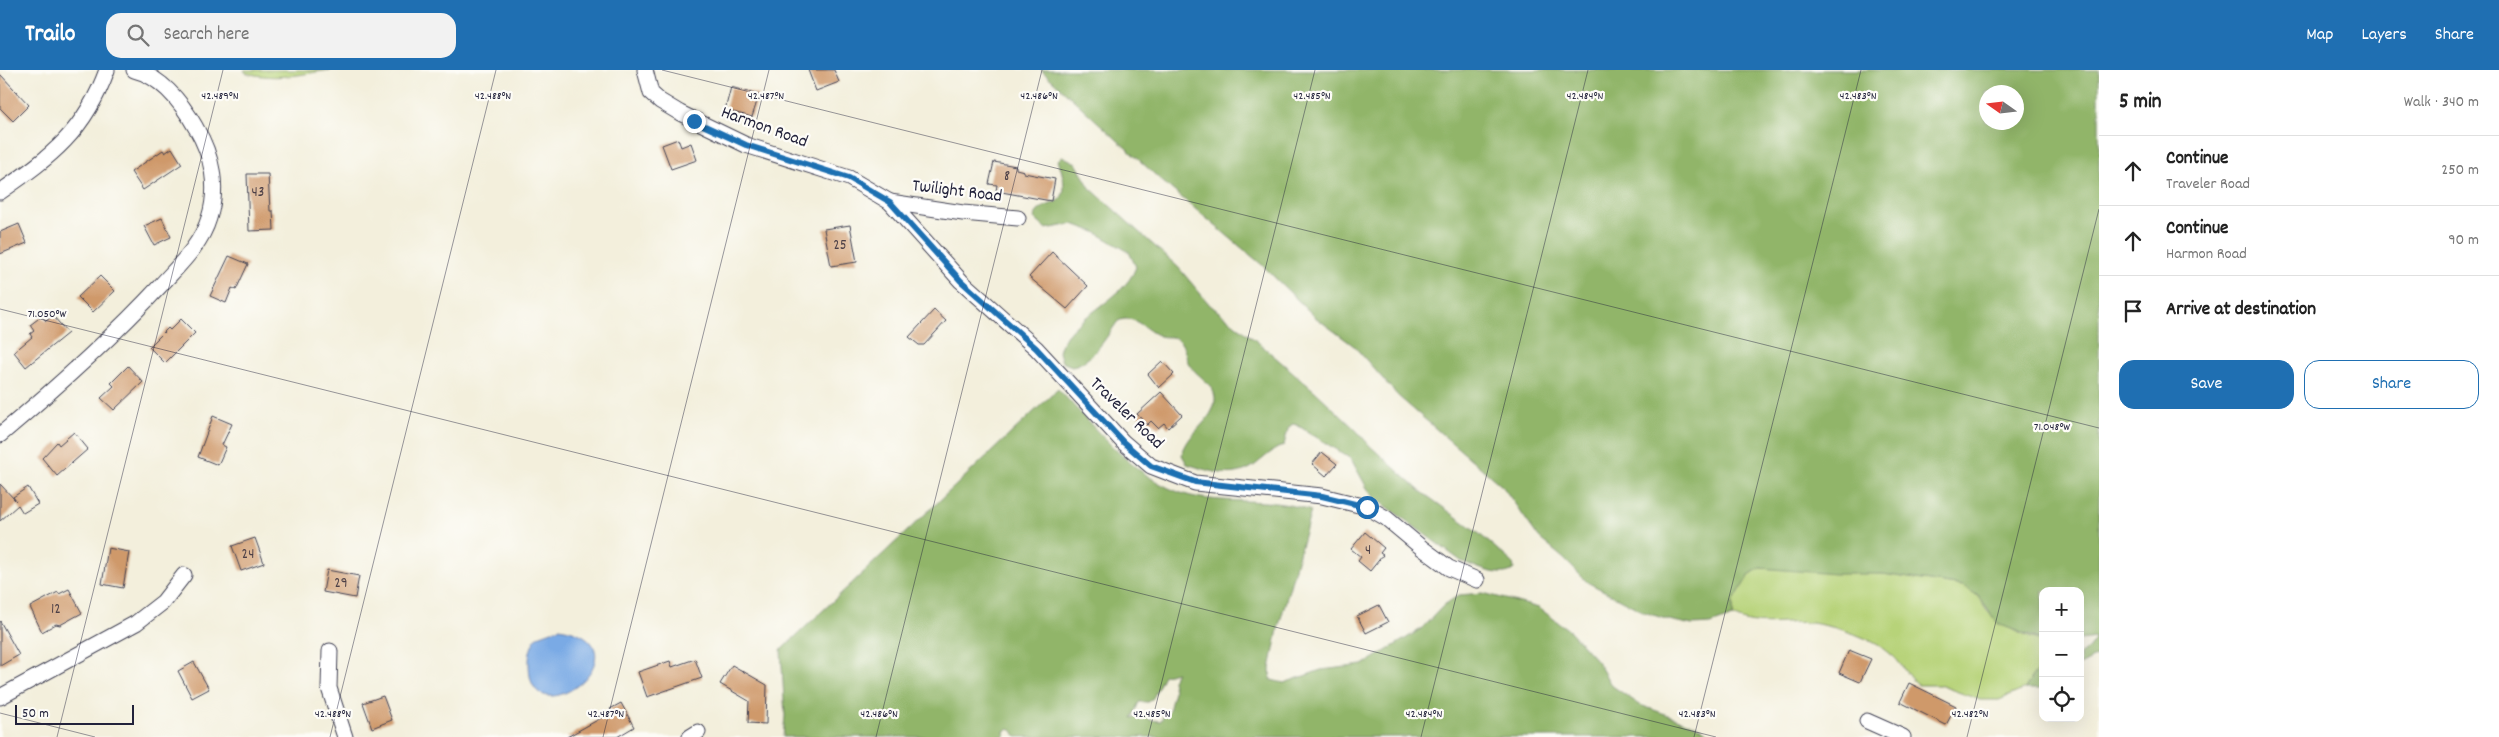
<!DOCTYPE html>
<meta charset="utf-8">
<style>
:root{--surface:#fff;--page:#f2f2f2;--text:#222;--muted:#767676;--line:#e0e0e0;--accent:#1f6fb2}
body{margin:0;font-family:Dekko,sans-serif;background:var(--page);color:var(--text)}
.controls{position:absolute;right:15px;bottom:15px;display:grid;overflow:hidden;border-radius:10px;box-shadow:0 5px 20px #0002}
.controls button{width:45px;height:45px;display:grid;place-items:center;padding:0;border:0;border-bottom:1px solid var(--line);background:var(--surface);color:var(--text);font:25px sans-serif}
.compass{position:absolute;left:1979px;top:15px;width:45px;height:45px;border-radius:50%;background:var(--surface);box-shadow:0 5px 20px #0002;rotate:284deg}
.scale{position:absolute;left:15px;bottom:12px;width:119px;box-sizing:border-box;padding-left:5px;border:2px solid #22223b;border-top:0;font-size:14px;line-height:18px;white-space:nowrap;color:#22223b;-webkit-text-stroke:4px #fdfcf7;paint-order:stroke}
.stop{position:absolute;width:15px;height:15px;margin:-11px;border:4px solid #1f6fb2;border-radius:50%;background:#fff}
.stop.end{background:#1f6fb2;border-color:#fff;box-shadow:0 1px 5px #0008}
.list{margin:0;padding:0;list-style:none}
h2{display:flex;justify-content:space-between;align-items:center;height:65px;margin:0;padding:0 20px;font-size:21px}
h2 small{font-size:16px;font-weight:400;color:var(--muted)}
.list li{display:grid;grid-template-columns:32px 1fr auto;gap:15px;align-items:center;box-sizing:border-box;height:70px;padding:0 20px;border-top:1px solid var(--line)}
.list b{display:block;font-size:19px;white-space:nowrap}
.list p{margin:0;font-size:16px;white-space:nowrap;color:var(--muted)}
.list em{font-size:16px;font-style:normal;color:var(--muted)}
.actions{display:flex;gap:10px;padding:15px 20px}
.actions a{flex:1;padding:11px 0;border:1px solid var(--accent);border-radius:15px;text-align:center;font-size:18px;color:var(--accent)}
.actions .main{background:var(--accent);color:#fff}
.icon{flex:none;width:28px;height:28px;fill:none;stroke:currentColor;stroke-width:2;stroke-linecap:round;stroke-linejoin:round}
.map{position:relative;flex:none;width:2099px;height:667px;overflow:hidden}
header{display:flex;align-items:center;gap:30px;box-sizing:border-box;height:70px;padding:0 25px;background:var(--accent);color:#fff}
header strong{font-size:24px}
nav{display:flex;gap:28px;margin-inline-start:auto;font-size:18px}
.search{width:350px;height:45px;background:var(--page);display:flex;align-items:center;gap:12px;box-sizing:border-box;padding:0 18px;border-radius:15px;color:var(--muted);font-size:19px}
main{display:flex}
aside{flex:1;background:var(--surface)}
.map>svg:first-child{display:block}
</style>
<header>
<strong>Trailo</strong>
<div class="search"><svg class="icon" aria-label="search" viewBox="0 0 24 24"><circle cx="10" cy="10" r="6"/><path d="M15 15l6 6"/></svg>Search here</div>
<nav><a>Map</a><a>Layers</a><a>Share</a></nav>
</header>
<main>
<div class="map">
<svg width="2099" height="667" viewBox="0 0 2099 667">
<rect width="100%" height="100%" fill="#fdfcf7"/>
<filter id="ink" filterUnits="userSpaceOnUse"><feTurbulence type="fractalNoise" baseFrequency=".02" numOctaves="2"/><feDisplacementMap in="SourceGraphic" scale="10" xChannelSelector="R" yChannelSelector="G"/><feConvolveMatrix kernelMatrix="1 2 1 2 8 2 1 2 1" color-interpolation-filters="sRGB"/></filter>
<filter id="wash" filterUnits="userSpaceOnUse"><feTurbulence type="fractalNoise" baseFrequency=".0096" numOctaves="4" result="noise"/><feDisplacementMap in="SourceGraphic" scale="20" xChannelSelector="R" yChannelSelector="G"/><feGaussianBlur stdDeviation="1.12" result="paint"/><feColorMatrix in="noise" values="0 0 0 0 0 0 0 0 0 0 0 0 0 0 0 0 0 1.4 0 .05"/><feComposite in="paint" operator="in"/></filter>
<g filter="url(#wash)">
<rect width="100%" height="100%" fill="#f3efdc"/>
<g fill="#b7d379" stroke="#6c7a5a">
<path d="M244,0H331C300,4 278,11 246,3Z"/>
<path d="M1760,498L1883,504L1963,516C1982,524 1979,533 1990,544C2004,557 2024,567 2043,571V596L2032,606L2025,619L1999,630H1980L1939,615H1918C1907,607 1903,595 1893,586C1874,568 1838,557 1812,553C1785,550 1758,560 1733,546V532L1749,505Z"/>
</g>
<g fill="#91b569" stroke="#5a6c52" fill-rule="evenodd">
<path d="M1041,0H2099V585L2080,595V584L2088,579L2096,568L2080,570V521H2043V571L1998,554L1978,526L1963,516L1883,504H1835L1760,498L1749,505L1733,532V546L1711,554L1692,555L1669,550L1644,542L1587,512L1563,488L1539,468L1503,417L1398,326L1354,276L1315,247L1261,194L1163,112ZM2016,22V52H1986V22Z"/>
<path d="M1062,86L1076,93L1090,118L1178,197L1210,235L1259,273L1317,323L1358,362L1370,376L1419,420L1476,461L1513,493L1514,499C1502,510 1474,496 1461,491L1374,427L1367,418L1351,389L1297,355L1292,354L1288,359L1284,375C1272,380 1264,388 1255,395C1233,411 1210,401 1187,394L1182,385C1187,362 1214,351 1215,330C1216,316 1199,307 1191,297C1184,289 1187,276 1178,270C1173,265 1166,268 1160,266C1145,261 1135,243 1118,251C1107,266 1092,293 1072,296L1062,292L1059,282C1065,249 1123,233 1136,197L1129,182L1095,162L1073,154L1046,159L1034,148C1042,124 1078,147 1058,90Z"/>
<path d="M1058,319C1098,360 1141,419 1201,428C1237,433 1276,428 1311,441L1278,559L1270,599L1271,610L1284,613L1321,600L1363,595L1421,559L1444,535L1459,525L1483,523L1539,538L1570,561L1597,591L1611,615L1640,635L1696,655L1715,667H1017L1013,661L1008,659L1004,661L1005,667H783L785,646L781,580ZM1177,602L1172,610L1174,621L1169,641L1164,644L1161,651L1150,650L1144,644L1132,648L1139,632H1149L1153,628L1164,605Z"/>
<path d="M2043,596V619H2025L2032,606Z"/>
</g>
<path fill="#7aaae5" stroke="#4e6690" d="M560,558C651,574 541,666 530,606C528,591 528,578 538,566Z"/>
<g id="blocks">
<g fill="#cf996a">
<path d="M808,0H834L839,12L816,21Z"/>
<path d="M0,4L29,35L13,51L0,38Z"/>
<path d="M731,17L759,25L752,47L725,40Z"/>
<path d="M678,69L681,77L691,73L697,90L671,99L662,75Z"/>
<path d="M172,78L182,94L143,120L131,102L163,80L165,83Z"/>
<path d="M994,92L1016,96V99L1024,101V103L1055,109L1051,131L996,121L997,115L989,114Z"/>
<path d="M247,104H268L270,141H273L274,160L249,161Z"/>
<path d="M162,148L171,167L154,175L144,156Z"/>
<path d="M19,154L27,173L0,184V162Z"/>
<path d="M850,155L857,192L831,196L824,159Z"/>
<path d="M1052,182L1088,216L1067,239L1029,207Z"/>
<path d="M229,186L248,194L236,220L232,218L226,233L210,226Z"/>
<path d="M100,206L115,221L93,242L78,227Z"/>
<path d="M934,240L946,251L924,275H919L909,267Z"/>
<path d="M42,246L46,251L53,246L68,263L26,297L14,282L32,267L30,264L34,261L30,255Z"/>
<path d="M181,249L195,263L165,293L149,277L168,258L170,260Z"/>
<path d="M1162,291L1174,304L1159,318L1148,304Z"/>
<path d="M128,296L143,312L114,340L101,328L114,316L111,313Z"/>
<path d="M1161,322L1182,345L1168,358L1164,353L1158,358L1151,351L1147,355L1137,344Z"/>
<path d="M213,346L232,354L222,375L226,377L218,395L198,387Z"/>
<path d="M74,362L88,379L57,406L42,388L57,372L59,375Z"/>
<path d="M1322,382L1337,394L1326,406L1312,394Z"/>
<path d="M0,414L16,431L13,427L28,417L38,434L23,443L18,435L0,451Z"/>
<path d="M1365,462L1384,478L1380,483L1383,485L1370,501L1358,491L1361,487L1351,479Z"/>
<path d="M255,468L264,493L241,501L232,476Z"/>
<path d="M108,478L129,482L123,518L102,514Z"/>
<path d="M327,500L359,506L355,528L323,522Z"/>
<path d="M69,519L82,543L60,555L56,554L42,562L30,537L58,522L59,524Z"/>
<path d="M1379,535L1388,552L1366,563L1357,546Z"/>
<path d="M0,551L19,585L0,596Z"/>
<path d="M1849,580L1871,589L1860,612L1839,603Z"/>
<path d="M695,589L702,608L647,627L638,602L670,591L672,597Z"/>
<path d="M194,592L209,619L192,628L178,601Z"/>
<path d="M732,595L767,615L766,654L748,653L749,631L720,614Z"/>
<path d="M1909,613L1956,636L1946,655L1900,632Z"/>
<path d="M383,626L392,650L372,658L363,633Z"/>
<path d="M621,633L634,657L617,667H567L612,642L610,639Z"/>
</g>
</g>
</g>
<g filter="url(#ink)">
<use href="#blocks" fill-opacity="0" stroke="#414153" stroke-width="1"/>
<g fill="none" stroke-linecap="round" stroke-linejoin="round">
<defs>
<g id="street">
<path d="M645,0L651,23L660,31L680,43L746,75L849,108L890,132L961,211L1036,278L1123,372L1151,396L1195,413L1322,426L1367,437L1386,448L1422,478L1449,498L1477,510"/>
<path d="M0,122C52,86 85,61 107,0"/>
<path d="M890,132L963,143L1018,148"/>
<path d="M0,365C56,318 111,269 161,215C179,195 201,175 209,148C219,117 212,85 196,58C182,33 162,7 134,0"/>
<path d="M330,581L329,618L345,667"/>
<path d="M0,627L136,553L163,532L184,505"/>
<path d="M1867,651L1903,667"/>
<path d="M690,667L698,662"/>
</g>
</defs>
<use href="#street" stroke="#414153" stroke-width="17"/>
<use href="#street" stroke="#fff" stroke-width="15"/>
</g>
</g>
<g fill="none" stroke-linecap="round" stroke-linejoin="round" filter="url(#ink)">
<path stroke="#1f6fb2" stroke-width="6" d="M694,51L746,75L849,108L890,132L961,211L1036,278L1123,372L1151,396L1195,412L1322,426L1367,437"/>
</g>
<path fill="none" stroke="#22223b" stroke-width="1" stroke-opacity="0.45" d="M662,0L2099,358M0,239L1716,667M0,643L95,667M57,667L223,0M330,667L496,0M603,667L769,0M876,667L1042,0M1148,667L1315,0M1421,667L1588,0M1694,667L1861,0M1967,667L2099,139"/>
<g text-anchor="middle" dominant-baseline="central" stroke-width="4.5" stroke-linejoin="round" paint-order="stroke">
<g font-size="15" fill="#4d4047">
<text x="1007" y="107">8</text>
<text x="258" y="123">43</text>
<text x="840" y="176">25</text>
<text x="1368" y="481">4</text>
<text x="248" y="485">24</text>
<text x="341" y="514">29</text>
<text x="56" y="540">12</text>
</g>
<g font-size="18" fill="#22223b" stroke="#fdfcf7">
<text transform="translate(764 58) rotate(20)">Harmon Road</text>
<text transform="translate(957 122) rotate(7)">Twilight Road</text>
<text transform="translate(1126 344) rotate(44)">Traveler Road</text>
</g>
</g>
<g font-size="12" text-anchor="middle" fill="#22223b" stroke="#fdfcf7" stroke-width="4.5" stroke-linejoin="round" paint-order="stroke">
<text x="220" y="29">42.489°N</text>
<text x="493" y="29">42.488°N</text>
<text x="766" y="29">42.487°N</text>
<text x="1039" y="29">42.486°N</text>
<text x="1312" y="29">42.485°N</text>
<text x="1585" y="29">42.484°N</text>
<text x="1858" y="29">42.483°N</text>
<text x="47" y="247">71.050°W</text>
<text x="2052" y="360">71.048°W</text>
<text x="333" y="647">42.488°N</text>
<text x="606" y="647">42.487°N</text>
<text x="879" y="647">42.486°N</text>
<text x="1152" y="647">42.485°N</text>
<text x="1424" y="647">42.484°N</text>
<text x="1697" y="647">42.483°N</text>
<text x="1970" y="647">42.482°N</text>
</g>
</svg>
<div class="controls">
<button>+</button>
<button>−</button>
<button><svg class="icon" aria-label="locate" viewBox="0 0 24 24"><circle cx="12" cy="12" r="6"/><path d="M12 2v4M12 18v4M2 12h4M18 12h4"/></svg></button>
</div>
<svg class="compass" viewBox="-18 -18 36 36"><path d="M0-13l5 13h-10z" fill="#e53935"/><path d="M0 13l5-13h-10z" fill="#767676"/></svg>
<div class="scale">50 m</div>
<div class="stop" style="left:1367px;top:437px"></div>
<div class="stop end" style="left:694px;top:51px"></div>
</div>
<aside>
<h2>5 min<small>Walk · 340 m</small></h2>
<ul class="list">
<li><svg class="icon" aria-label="ahead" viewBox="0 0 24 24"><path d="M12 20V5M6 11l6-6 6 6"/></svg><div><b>Continue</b><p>Traveler Road</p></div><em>250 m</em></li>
<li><svg class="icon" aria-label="ahead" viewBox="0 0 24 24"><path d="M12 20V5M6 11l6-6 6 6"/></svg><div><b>Continue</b><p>Harmon Road</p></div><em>90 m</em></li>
<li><svg class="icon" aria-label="arrive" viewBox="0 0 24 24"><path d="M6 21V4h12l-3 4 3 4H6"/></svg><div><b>Arrive at destination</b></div></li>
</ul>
<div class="actions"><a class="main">Save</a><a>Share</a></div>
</aside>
</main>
